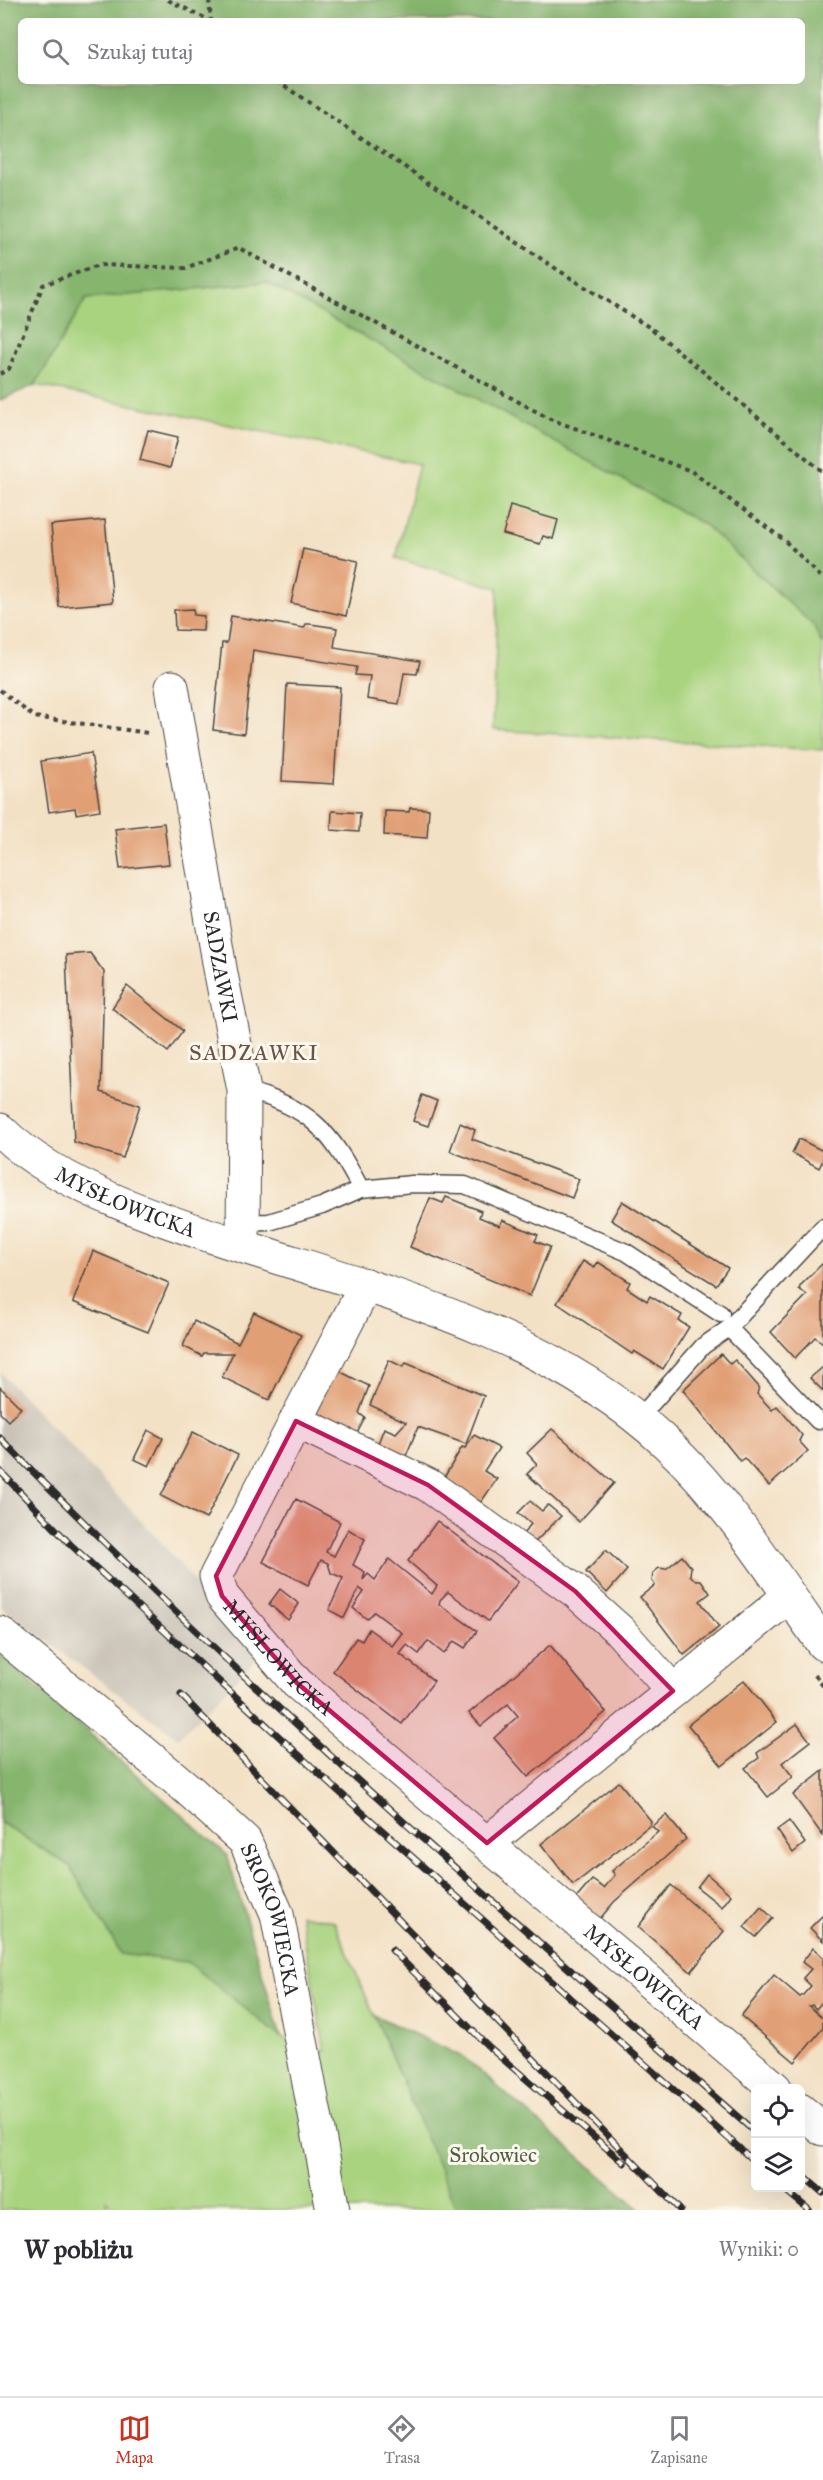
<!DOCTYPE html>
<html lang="pl">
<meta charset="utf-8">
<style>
:root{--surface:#fff;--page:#f2f2f3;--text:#2b2b33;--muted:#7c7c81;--line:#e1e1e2;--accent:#c8321e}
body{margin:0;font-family:"IM FELL Great Primer",serif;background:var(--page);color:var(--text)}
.controls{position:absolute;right:18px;bottom:18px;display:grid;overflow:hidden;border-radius:9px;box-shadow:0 6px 24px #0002}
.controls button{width:54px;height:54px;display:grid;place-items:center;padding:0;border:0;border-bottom:2px solid var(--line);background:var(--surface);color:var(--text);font:30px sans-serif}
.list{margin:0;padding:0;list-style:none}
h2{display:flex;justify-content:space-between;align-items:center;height:78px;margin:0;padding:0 24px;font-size:26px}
h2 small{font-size:20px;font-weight:400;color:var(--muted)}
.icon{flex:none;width:33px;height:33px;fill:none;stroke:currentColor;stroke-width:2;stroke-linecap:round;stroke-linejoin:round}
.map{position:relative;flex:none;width:823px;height:2210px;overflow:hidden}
.search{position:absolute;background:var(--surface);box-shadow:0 6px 24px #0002;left:18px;right:18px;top:18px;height:66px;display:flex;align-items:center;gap:15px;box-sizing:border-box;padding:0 21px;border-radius:9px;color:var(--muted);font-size:22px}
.sheet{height:186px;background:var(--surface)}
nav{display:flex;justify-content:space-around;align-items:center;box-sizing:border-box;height:84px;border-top:2px solid var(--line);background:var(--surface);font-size:16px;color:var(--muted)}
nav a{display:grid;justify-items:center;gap:3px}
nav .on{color:var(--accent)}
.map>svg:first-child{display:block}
</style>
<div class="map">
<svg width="823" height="2210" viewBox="0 0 823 2210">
<rect width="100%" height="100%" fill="#fbf7ec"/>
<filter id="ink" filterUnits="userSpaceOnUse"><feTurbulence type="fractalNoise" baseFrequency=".0167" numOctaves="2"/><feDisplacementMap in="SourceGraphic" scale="12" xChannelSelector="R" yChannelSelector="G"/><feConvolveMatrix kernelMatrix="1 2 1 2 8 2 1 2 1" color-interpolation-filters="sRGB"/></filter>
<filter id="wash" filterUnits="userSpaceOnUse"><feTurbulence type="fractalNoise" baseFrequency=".008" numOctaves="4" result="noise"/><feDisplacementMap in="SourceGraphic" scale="24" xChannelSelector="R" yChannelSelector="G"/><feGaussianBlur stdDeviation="1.35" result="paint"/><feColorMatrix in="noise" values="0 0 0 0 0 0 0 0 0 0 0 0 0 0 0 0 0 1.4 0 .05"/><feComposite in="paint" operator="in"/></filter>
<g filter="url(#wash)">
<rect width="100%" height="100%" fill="#f3e1c5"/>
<path fill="#cbc3b8" d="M0,1372L158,1539L259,1657L178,1738L0,1606Z"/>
<g fill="#a9d37f" stroke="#6a7f55" stroke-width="1.5">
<path d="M266,282L705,525L814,626L823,647V750L493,730L498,588L396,558L419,464L35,385L86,299Z"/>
<path d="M0,1822L70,1866L121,1954L187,1962L281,2037L325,2051L300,1915L334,1921L457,2210H119L106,2201L108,2210H0Z"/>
</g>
<g fill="#86b56e" stroke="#58704c" stroke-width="1.5" fill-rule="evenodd">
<path d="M0,0H823V647L814,626L705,525L266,282L86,299L35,385L0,400ZM21,21H802V81H21Z"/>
<path d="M0,1654L227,1855L281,2037L187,1962L121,1954L70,1866L0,1822Z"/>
<path d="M374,2015L463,2057L641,2210H457Z"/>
</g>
<g id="blocks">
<g fill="#e19f75">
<path d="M148,430L178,437L170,468L140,460Z"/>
<path d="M510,506L558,520L553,539L543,536L540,544L503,534Z"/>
<path d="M105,520L113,602L59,607L51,525Z"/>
<path d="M303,549L358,561L346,616L291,603Z"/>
<path d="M193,609L194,615L204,616L203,631L175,630L174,610Z"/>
<path d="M231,616L304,628L306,624H310L337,628L334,647L420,661L417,674L404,673L399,704L367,699L370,676L355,675L357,667L253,650L244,734L213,730L222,643H227Z"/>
<path d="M287,684L340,687L334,784L282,781Z"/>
<path d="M91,753L100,810L76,814L75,808L49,812L41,761Z"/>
<path d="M410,808L429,809L427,838L384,835L385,811L409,812Z"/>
<path d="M332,811L360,813L359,832L331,830Z"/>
<path d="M164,823L169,864L120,869L115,829Z"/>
<path d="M90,953L104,972L101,1092L140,1105L123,1158L74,1142L66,955Z"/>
<path d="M127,986L183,1031L168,1052L112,1008Z"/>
<path d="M422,1095L437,1101L428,1126L413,1121Z"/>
<path d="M460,1123L475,1130L472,1139L579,1179L572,1198L450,1151Z"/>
<path d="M799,1139L823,1151V1160L819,1168L792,1153Z"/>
<path d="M446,1197L481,1211L479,1217L500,1226L502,1220L538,1235L535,1241L550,1247L530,1296L410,1247L430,1198L443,1203Z"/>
<path d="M622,1201L728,1268L716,1285L611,1220Z"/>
<path d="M93,1251L169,1283L148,1332L73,1302Z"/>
<path d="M583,1261L594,1268L598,1262L630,1282L627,1288L647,1301L650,1296L682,1315L679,1321L689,1327L663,1369L634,1351L632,1354L557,1303Z"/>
<path d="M823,1263V1343L815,1337L795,1358L771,1332L807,1295L799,1289L801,1285Z"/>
<path d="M254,1312L301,1335L269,1400L222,1377L233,1353H204L202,1356L183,1346L194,1321L238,1343Z"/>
<path d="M721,1354L730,1364L735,1360L759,1387L757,1394L772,1410L777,1406L802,1435L799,1441L808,1451L769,1486L744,1458L740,1461L683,1390Z"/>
<path d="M389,1360L403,1367L406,1363L484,1396L466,1444L418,1427L403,1463L375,1451L384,1428L396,1433L406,1422L370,1405Z"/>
<path d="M823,1367V1391L810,1378Z"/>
<path d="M335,1369L369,1386L359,1413L365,1418L353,1441L312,1415Z"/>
<path d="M0,1387L21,1408L8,1421L0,1413Z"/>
<path d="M552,1429L614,1483L579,1522L527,1474L537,1464L527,1453Z"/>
<path d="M148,1430L163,1438L149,1466L134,1459Z"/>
<path d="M193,1432L238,1455L206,1519L161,1496Z"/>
<path d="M474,1435L499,1448L484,1471L497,1479L481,1502L442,1481L462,1447L465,1448Z"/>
<path d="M296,1499L340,1522L326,1552L334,1556L348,1529L365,1539L353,1565L365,1572L363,1580L368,1574L375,1580L389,1559L432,1594L437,1586L408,1561L437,1521L518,1582L488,1621L448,1592L440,1600L439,1604L477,1631L465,1648L454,1641L444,1654L428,1641L419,1654L407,1645L400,1654L434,1681L402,1724L333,1671L356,1638L362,1641L369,1629L392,1646L402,1633L374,1612L367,1619L353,1608L364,1592L359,1588L344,1618L329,1610L343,1578L331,1573L328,1563L321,1560L308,1585L263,1562Z"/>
<path d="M530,1501L542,1511L548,1505L561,1516L535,1542L523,1534L531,1524L518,1513Z"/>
<path d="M606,1550L627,1570L607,1593L586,1572Z"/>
<path d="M682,1556L691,1567L690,1575L695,1580H701L710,1593L700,1601L719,1627L684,1655L640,1597L655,1585L652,1581L653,1573L659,1568L666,1569Z"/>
<path d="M280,1589L299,1604L288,1620L269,1604Z"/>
<path d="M550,1645L606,1712L528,1777L494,1738L518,1716L508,1704L481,1726L469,1713Z"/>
<path d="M744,1680L777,1722L722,1766L688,1725Z"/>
<path d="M797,1724L810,1741L782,1763L793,1777L768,1797L745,1768L759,1758L757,1753Z"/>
<path d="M823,1771V1836L793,1795Z"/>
<path d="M619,1782L651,1821L650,1825L573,1885L541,1844Z"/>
<path d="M666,1815L686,1839L614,1902L598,1921L574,1901L592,1880L604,1888L615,1875L612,1871L658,1832L652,1826Z"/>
<path d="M789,1821L805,1843L793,1853L777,1830Z"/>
<path d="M707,1874L731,1895L722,1907L697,1887Z"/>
<path d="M671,1885L724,1931L691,1972L638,1927Z"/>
<path d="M761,1907L773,1918L756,1937L744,1927Z"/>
<path d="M823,1915V1941L810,1928Z"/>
<path d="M813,1948L823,1957V2001L816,2009L812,2005L809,2006L823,2018V2028L795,2062L741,2016L774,1975L800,1997L803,1995L811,1986L803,1978L811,1969L802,1962Z"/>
</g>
</g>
</g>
<g filter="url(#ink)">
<use href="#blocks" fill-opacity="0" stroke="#494642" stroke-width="1.5"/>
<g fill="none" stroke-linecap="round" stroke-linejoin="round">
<defs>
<g id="service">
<path d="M244,1090C311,1107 330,1131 361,1189"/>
<path d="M243,1223L269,1222L322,1206L361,1189L412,1184L465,1185L626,1252L721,1314"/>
<path d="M729,1328L818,1421"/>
<path d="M638,1419L703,1346L729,1328L823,1227"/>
</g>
<g id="minor">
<path id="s1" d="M172,687L221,974L244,1090L243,1246"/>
<path id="s2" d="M366,1285L216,1576L222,1596L297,1683L775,2088"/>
<path d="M296,1421L428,1485L575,1591L620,1631L673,1691"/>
<path id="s3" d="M0,1633L190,1791L245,1841L277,1914L333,2210"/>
<path d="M487,1843L789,1596"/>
<path d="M800,2110L823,2129"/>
</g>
<g id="tertiary">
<path id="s4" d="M0,1130C63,1193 192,1230 276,1257C413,1300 558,1342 666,1443C728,1501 774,1575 823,1644"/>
</g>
</defs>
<use href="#service" stroke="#494642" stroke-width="19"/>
<use href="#minor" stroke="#494642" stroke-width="35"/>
<use href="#tertiary" stroke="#494642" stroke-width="35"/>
<g stroke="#494642" stroke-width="4" stroke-dasharray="4.5 4.5" stroke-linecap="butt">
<path d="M168,0L211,21"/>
<path d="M209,0L211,20"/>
<path d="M277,81L558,270L652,329L823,472"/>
<path d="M0,374L9,369L43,285L99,265L185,268L239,248L550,419L691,471L784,540L823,579"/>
<path d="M0,690L34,717L148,733"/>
<path d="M815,1675L823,1686"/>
</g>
<use href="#service" stroke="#fff" stroke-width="16"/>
<use href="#minor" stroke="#fff" stroke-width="33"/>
<use href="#tertiary" stroke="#fff" stroke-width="33"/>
<defs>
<g id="rail">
<path d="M0,1438C239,1683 499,1907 756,2133"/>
<path d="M0,1471L70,1544L336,1789L756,2163"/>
<path d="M181,1695L680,2210"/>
<path d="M392,1950L489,2047L624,2163"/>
<path d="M800,2173L823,2193"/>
<path d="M783,2188L809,2210"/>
</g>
</defs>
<use href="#rail" stroke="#2b2b2b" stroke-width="7"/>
<use href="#rail" stroke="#fbf7ec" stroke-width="4.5" stroke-dasharray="14" stroke-linecap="butt"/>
</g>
</g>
<path fill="#c2185b" fill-opacity="0.2" stroke="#c2185b" stroke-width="4.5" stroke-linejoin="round" d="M296,1421L428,1485L575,1591L673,1691L487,1843L297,1683L222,1596L216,1576Z"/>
<g text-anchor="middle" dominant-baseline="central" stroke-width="6" stroke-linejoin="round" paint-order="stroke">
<g font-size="21" fill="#2b2b2b" stroke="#fbf7ec">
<text stroke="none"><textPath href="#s1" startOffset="284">SADZAWKI</textPath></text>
<text stroke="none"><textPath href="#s4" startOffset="146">MYSŁOWICKA</textPath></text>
<text stroke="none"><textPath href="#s2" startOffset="432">MYSŁOWICKA</textPath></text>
<text stroke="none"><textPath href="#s3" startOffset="405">SROKOWIECKA</textPath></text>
<text stroke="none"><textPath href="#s2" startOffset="918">MYSŁOWICKA</textPath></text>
</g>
<g font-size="21" fill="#515d44" stroke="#fbf7ec">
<text x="493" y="2155">Srokowiec</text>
</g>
<g font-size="22" letter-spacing="1.5" fill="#6b5445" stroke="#fbf7ec">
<text x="254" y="1052">SADZAWKI</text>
</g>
</g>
</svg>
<div class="controls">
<button><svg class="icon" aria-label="locate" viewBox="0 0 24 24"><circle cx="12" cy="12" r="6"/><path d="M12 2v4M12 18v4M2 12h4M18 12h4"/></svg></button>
<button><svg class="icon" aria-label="layers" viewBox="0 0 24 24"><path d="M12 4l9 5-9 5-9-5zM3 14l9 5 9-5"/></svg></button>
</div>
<div class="search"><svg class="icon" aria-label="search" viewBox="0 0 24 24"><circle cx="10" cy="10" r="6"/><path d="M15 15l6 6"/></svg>Szukaj tutaj</div>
</div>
<section class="sheet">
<h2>W pobliżu<small>Wyniki: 0</small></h2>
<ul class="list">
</ul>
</section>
<nav>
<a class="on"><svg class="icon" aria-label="map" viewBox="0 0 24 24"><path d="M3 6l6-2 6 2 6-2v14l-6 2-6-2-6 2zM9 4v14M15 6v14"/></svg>Mapa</a>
<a><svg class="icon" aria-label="directions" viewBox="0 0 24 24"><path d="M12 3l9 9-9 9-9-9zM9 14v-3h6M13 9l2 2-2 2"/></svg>Trasa</a>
<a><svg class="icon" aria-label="saved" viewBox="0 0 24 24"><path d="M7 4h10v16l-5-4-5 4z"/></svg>Zapisane</a>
</nav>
